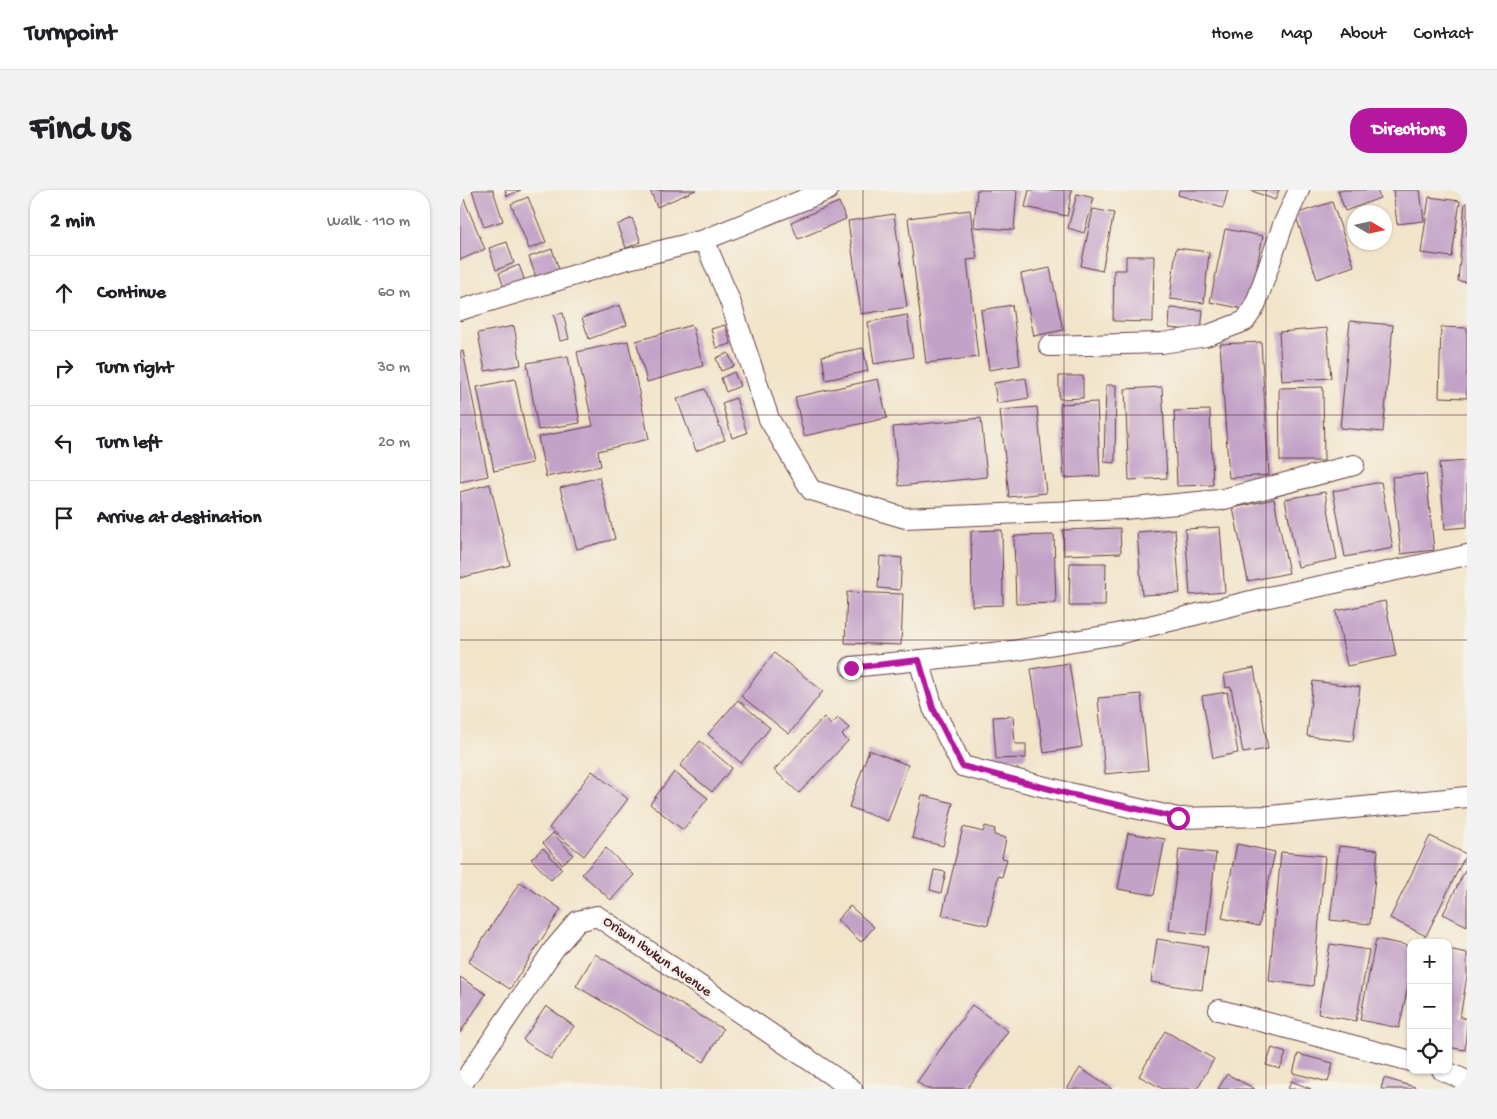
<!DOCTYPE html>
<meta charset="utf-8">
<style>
:root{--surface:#fff;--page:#f2f2f2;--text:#202124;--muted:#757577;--line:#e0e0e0;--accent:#b5179e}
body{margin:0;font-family:"Gochi Hand",sans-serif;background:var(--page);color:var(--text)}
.controls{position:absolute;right:15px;bottom:15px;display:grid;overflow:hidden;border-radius:10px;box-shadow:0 1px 4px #0004}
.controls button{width:45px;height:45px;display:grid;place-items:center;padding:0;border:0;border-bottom:1px solid var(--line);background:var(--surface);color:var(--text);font:25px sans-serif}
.compass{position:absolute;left:887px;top:15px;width:45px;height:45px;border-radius:50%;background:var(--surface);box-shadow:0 1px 4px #0004;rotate:99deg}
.stop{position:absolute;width:15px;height:15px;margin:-11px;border:4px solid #b5179e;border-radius:50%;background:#fff}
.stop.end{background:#b5179e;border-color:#fff;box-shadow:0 1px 5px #0008}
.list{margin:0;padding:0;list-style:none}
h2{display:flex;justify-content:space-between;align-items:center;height:65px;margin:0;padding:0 20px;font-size:21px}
h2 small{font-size:16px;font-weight:400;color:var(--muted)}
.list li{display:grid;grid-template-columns:32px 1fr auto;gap:15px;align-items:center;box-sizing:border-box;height:75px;padding:0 20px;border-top:1px solid var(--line)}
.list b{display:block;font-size:19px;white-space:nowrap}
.list em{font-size:16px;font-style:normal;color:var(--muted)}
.icon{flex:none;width:28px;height:28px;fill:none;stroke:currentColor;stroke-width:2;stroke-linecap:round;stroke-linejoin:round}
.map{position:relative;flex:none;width:1007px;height:899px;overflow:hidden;border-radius:20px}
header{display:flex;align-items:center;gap:30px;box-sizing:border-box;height:70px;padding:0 25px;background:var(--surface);border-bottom:1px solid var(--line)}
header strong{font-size:24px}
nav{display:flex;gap:28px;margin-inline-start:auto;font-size:18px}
.intro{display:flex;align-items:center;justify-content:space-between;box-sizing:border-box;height:120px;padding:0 30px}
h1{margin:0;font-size:35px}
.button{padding:12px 22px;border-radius:20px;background:var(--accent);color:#fff;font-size:18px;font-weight:700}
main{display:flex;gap:30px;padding:0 30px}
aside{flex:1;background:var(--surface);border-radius:20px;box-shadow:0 1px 4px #0004}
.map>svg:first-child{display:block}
</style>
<header>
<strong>Turnpoint</strong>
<nav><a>Home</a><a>Map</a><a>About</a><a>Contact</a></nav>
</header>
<div class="intro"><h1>Find us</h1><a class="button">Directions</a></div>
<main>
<aside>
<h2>2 min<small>Walk · 110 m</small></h2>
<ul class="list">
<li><svg class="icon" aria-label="ahead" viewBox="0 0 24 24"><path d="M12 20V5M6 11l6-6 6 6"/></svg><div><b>Continue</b></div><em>60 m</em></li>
<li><svg class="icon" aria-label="right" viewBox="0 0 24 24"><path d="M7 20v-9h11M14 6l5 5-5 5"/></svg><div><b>Turn right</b></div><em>30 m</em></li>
<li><svg class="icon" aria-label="left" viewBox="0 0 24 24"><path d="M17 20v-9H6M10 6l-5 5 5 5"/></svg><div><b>Turn left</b></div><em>20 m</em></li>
<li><svg class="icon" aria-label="arrive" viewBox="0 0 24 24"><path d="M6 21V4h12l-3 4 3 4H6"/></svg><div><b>Arrive at destination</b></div></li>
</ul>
</aside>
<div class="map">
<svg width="1007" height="899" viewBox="0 0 1007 899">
<rect width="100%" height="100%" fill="#f7f3e8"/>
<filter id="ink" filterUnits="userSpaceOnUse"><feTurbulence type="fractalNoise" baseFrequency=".02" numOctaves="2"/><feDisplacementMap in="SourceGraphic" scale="10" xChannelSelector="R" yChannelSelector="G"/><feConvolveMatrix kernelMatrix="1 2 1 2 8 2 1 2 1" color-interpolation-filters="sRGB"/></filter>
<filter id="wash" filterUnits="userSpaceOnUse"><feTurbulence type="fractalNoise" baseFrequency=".0096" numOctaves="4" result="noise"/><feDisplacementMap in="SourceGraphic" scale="20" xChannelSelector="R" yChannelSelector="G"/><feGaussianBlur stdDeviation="1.12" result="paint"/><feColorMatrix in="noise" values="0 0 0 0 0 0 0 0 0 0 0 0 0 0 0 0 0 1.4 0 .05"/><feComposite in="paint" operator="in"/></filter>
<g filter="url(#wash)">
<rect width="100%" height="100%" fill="#f1e4c9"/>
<g id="blocks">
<g fill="#c3a2c8">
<path d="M0,0L25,59L0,70Z"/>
<path d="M12,0H33L43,31L24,37Z"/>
<path d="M45,0H61L47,6Z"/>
<path d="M190,0H236L197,17Z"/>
<path d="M517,0H557L554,40L514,37Z"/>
<path d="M569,0H612L607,26L565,17Z"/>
<path d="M719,0H768L763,18L718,5Z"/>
<path d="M790,0H819L815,10Z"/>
<path d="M878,0H917L920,8L885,21Z"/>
<path d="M933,0H960L964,31L937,34Z"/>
<path d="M617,4L634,8L624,43L608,38Z"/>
<path d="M68,7L86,52L69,59L51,14Z"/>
<path d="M969,7L1000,11L992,67L961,63Z"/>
<path d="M379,12L386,29L338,49L331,32Z"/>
<path d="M872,12L894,76L857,89L835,24Z"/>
<path d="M1005,13H1007V92L998,91Z"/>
<path d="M633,19L654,23L642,81L621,76Z"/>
<path d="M510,20L517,69L507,70L518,167L466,173L448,28Z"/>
<path d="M434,24L447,117L401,124L388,31Z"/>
<path d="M172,28L181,52L166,58L157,35Z"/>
<path d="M765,39L803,46L788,120L750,112Z"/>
<path d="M47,52L54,73L36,80L29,58Z"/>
<path d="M716,58L749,62L744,113L710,109Z"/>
<path d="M92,59L100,82L77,90L69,67Z"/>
<path d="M666,66H694L693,132L653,131L654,80H666Z"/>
<path d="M59,75L66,94L45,101L39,83Z"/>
<path d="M590,78L603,140L574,146L561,84Z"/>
<path d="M160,115L167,135L129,149L122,128Z"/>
<path d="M552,115L560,175L529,180L521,120Z"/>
<path d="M710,118L743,120L741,141L709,138Z"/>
<path d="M103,123L109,149L100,151L94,125Z"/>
<path d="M447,125L453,167L414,174L408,132Z"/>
<path d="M890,131L933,135L923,242L880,238Z"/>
<path d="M232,135L243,176L187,192L176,151Z"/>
<path d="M265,135L271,154L256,158L251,139Z"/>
<path d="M54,136L61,175L25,181L18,143Z"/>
<path d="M981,137L1007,138V208L979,207Z"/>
<path d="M867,138L871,188L822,191L819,142Z"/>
<path d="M168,151L189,249L138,261L141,276L86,287L78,247L133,236L117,162Z"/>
<path d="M801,152L809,285L769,288L760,154Z"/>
<path d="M403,158L408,181L366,190L362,166Z"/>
<path d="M3,161L28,286L0,292V162Z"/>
<path d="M268,163L274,176L261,181L256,168Z"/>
<path d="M108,166L120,233L78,240L67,173Z"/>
<path d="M274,182L280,196L266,202L261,188Z"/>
<path d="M599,186H623V208L599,209Z"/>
<path d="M566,188L569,208L537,213L534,193Z"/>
<path d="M55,189L72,273L34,281L17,197Z"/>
<path d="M418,189L427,228L344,246L335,207Z"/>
<path d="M646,195H656L655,273L644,272Z"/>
<path d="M702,197L707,288L669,290L665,199Z"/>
<path d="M863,197L864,271H820L819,198Z"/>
<path d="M245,199L265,250L236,261L217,209Z"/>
<path d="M276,208L287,243L272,248L262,213Z"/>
<path d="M637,212L640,286L604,288L600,214Z"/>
<path d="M577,217L586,303L549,307L540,220Z"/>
<path d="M750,220L753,295L717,296L714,221Z"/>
<path d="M521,228L527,287L439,296L433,237Z"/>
<path d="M1007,271V337L985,339L979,273Z"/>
<path d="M966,284L974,360L941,364L932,287Z"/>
<path d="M139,287L155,349L117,359L100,298Z"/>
<path d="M921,292L933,358L885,367L873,301Z"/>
<path d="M30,294L50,375L0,388V302Z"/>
<path d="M865,302L877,369L838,377L825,309Z"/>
<path d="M814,309L829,383L788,391L773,318Z"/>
<path d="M760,337L765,402L730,405L725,339Z"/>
<path d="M660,338L661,363L604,365L603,340Z"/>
<path d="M715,339L720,403L682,405L677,342Z"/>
<path d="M542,340L543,415L512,416L511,341Z"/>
<path d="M594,345L596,413L556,414L554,346Z"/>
<path d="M420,366L442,368L440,400L418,398Z"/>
<path d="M610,373H646L645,416H609Z"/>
<path d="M387,402L443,404L441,455L385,453Z"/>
<path d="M925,411L936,466L887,476L876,421Z"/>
<path d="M314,463L363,501L329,544L281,506Z"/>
<path d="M609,473L622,557L584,563L571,479Z"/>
<path d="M794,478L808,559L783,563L771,497L766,498L764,484Z"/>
<path d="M853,491L900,497L893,551L847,546Z"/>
<path d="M767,502L778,563L753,568L742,506Z"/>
<path d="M681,504L688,580L645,584L638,508Z"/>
<path d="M278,510L310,538L281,573L248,544Z"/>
<path d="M553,526L555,554H566V568L536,569L533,527Z"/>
<path d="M364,527L371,535L378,528L389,538L382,545L388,551L339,603L314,580Z"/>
<path d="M240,551L272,578L252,602L220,576Z"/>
<path d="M409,560L448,575L428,631L389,617Z"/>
<path d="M132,581L168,609L124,666L89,638Z"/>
<path d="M214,582L248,608L223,640L190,614Z"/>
<path d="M462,605L493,613L483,656L452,648Z"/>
<path d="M525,636L535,639L534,645L546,648L542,668L547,669L542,687L538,686L528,735L482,725L503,637L523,642Z"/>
<path d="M93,643L113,665L102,674L83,653Z"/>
<path d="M668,643L705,649L694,705L658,699Z"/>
<path d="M970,646L1006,664L966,746L930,728Z"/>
<path d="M777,654L815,662L799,736L762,728Z"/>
<path d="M879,656L918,660L910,734L870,730Z"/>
<path d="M83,658L102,679L91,690L71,669Z"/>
<path d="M146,658L174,685L151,710L122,684Z"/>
<path d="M719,659L756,663L746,745L709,740Z"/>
<path d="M821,662L865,666L853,796L809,791Z"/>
<path d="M1007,677V736L983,724Z"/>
<path d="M474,680L486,682L481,703L470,700Z"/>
<path d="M60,692L101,719L50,799L8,772Z"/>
<path d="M390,716L414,737L401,752L377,730Z"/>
<path d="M697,749L748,757L742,800L691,792Z"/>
<path d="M916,749L951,756V782L939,838L900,830Z"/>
<path d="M870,754L909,760L896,831L858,824Z"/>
<path d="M988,759L1007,763V786L1000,827L1007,829L1005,860L988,857Z"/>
<path d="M135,764L263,839L244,872L116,796Z"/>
<path d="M0,787L26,804L0,843Z"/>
<path d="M512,815L548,841L507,899H467L457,892Z"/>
<path d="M86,816L114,836L91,869L63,850Z"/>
<path d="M705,841L754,869L737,899H703L679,886Z"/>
<path d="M812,858L826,863L820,879L806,875Z"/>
<path d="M838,864L873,873L868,892L833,883Z"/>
<path d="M620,878L652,899H607Z"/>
<path d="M767,884L795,899H758Z"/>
<path d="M924,888L955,897V899H921Z"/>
<path d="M831,891L851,899H828Z"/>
</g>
</g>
</g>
<g filter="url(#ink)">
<use href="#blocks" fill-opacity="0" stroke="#633d43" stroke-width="1"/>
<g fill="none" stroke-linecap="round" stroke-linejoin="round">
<defs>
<g id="minor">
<path d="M244,50L270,111L309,229L351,300L445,328L663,319L760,310L894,275"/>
<path d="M0,120L164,70L244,50L368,0"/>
<path d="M589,156L702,153L746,146L785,131L795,116L823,35L839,0"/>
<path d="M459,470L473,518L502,576L609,603L718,628L810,626L1007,607"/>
<path d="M391,477L552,461L657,444L799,409L1007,365"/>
<path d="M759,820L951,871"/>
<path d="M982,880L1007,891"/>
<path d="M0,897L94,759L118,731L137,726L392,899"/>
</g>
</defs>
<use href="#minor" stroke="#633d43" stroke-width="22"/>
<use href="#minor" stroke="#fff" stroke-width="20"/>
</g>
</g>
<g fill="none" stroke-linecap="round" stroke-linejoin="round" filter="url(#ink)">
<path stroke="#b5179e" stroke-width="6" d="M391,478L459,470L473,518L502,576L609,604L718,628"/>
</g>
<path fill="none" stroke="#4a1f2b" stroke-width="1" stroke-opacity="0.55" d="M201,0V899M403,0V899M604,0V899M806,0V899M0,225H1007M0,450H1007M0,674H1007"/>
<g text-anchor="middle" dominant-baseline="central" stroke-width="5" stroke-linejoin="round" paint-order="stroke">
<g font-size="15" fill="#4a1f2b" stroke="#f7f3e8">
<text transform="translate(197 767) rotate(35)">Orisun Ibukun Avenue</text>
</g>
</g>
</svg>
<div class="controls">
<button>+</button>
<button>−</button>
<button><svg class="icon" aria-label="locate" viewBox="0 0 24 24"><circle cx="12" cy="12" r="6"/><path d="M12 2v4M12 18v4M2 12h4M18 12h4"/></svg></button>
</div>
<svg class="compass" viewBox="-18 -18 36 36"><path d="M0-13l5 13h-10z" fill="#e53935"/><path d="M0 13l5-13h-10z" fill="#757577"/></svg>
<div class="stop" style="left:718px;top:628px"></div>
<div class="stop end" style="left:391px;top:478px"></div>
</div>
</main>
